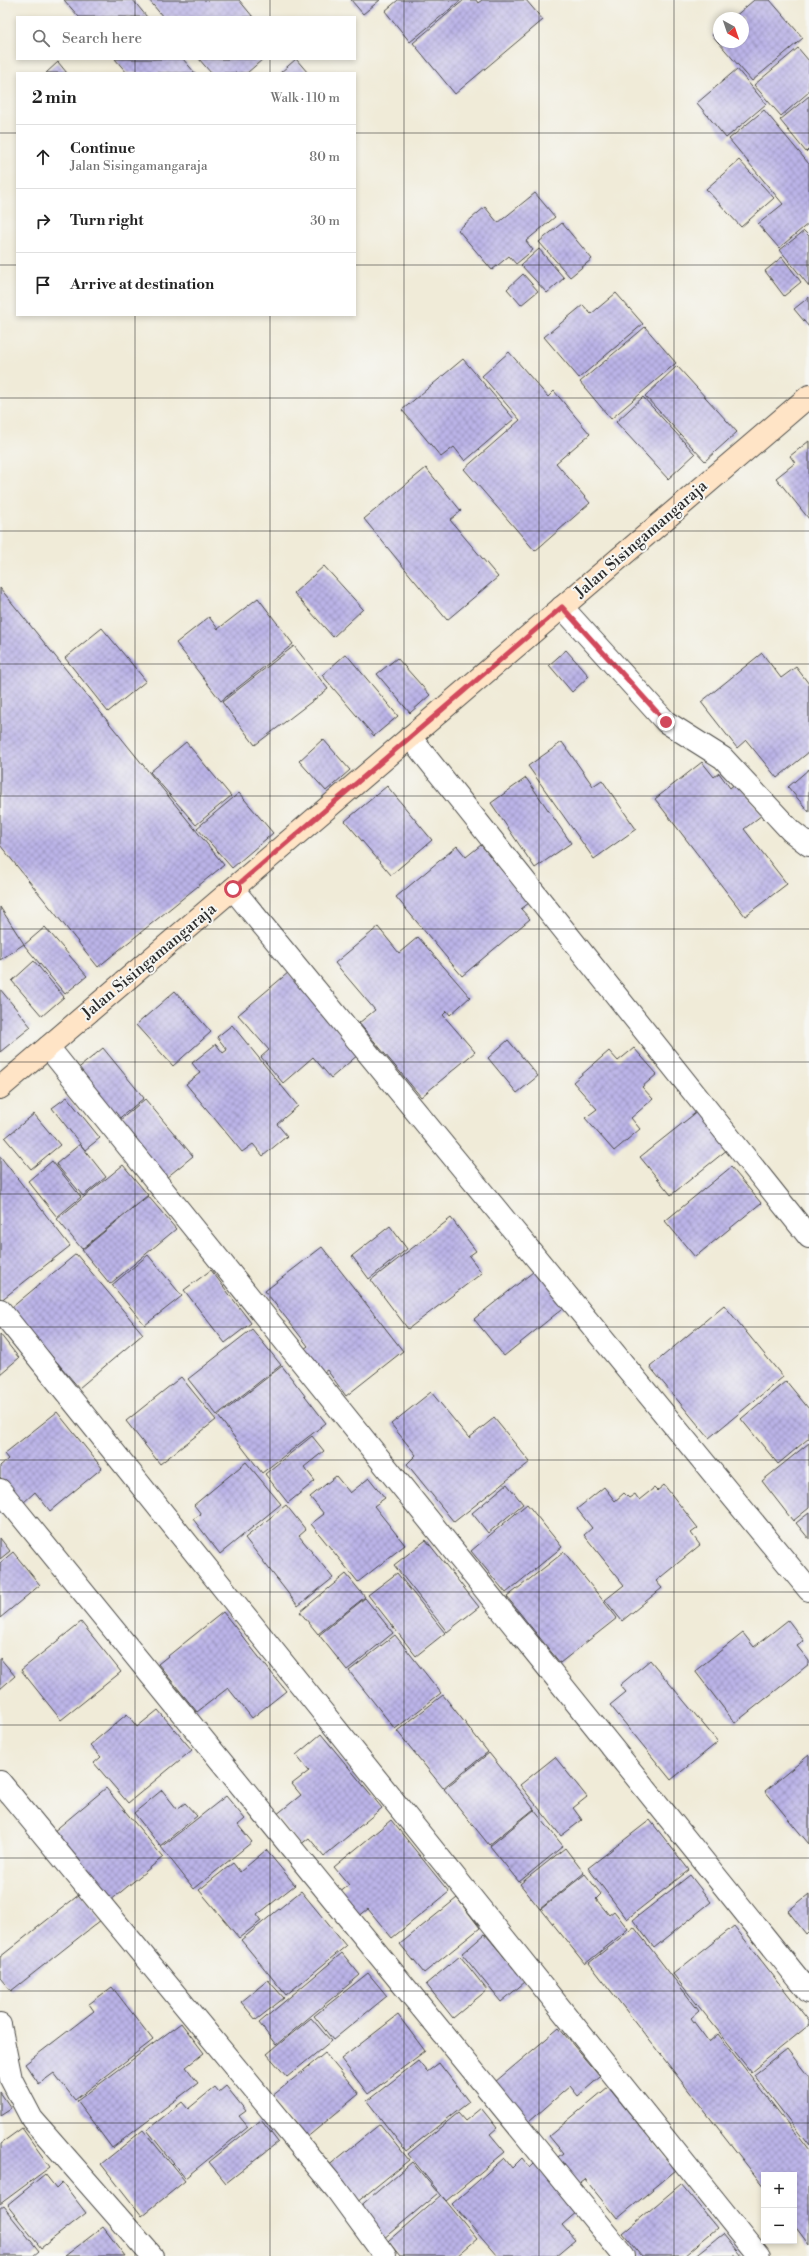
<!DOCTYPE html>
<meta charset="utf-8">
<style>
:root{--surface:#fff;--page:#f6f6f6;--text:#222;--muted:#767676;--line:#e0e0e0}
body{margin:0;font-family:"Libre Bodoni",serif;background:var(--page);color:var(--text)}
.controls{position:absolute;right:12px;bottom:12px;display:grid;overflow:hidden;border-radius:0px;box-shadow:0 2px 6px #0003}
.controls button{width:36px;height:36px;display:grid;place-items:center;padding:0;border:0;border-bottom:1px solid var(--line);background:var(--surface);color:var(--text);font:20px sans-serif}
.compass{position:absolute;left:713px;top:12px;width:36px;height:36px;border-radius:50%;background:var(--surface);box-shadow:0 2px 6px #0003;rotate:140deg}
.stop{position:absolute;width:12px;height:12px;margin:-9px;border:3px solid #d1495b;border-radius:50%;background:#fff}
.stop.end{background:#d1495b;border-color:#fff;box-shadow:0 1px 4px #0008}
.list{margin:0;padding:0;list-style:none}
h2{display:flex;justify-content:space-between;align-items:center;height:52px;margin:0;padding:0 16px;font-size:17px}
h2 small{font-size:13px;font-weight:400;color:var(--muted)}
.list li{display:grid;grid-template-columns:26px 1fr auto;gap:12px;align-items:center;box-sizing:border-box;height:64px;padding:0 16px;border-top:1px solid var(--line)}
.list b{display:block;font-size:15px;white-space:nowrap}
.list p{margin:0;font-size:13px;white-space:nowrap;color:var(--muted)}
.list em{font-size:13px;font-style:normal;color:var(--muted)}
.icon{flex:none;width:22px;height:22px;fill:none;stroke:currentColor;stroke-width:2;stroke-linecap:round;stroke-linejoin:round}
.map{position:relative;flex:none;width:809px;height:2256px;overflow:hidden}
.search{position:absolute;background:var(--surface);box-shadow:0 2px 6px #0003;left:16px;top:16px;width:340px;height:44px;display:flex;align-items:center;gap:10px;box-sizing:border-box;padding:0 14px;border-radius:0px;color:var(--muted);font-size:15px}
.panel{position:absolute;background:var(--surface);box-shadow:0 2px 6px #0003;left:16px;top:72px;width:340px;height:244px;border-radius:0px}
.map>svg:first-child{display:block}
</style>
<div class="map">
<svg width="809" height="2256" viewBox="0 0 809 2256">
<defs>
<pattern id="building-cross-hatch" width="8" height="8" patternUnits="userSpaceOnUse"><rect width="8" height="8" fill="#bbb4e8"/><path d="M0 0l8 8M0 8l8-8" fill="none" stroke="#9893bc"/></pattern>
</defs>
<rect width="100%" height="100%" fill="#f6f6f2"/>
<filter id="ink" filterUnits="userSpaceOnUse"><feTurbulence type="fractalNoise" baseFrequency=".025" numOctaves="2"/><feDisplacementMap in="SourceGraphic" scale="8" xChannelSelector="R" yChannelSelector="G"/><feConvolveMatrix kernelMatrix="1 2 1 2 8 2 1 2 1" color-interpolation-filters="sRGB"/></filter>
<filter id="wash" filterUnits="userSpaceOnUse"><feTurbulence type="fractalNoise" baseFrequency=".012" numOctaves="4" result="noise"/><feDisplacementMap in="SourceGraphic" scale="16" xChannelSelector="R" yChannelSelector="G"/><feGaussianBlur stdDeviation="0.9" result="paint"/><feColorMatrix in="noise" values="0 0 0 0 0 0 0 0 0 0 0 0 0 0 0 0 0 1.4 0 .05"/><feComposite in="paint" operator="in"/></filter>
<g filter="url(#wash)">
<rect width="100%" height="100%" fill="#f0ebd8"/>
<g id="blocks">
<g fill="url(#building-cross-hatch)">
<path d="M64,0H133L147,17H79Z"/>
<path d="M149,0H239L253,17H163Z"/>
<path d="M351,0H380L363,14Z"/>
<path d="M398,0H461L410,42L385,11Z"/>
<path d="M464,0H476L478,3L482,0H526L543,20L455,94L413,43Z"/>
<path d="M754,0H770L803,38L752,81L712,35L719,29V42H743V18H733Z"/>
<path d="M798,48L809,61V92L781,116L754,85Z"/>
<path d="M115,59H183L195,73H127Z"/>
<path d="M199,59H263L247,73H211Z"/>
<path d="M296,59L308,73H280Z"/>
<path d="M58,62L67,73H46Z"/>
<path d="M737,69L766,104L726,138L697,103Z"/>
<path d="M809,96V149L806,152L780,120Z"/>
<path d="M764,110L809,164V223L779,248L758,224L783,204L729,139Z"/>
<path d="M739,160L774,198L741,227L706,189Z"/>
<path d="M535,193L555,217L526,241L533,250L516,264L509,256L492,270L458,230L485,207L498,223Z"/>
<path d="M562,223L592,259L570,277L539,242Z"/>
<path d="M804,231L809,236V286L780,250Z"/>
<path d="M539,249L564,278L547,293L521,265Z"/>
<path d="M782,257L801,282L784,296L765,271Z"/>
<path d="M523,274L538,291L521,305L507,289Z"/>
<path d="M616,293L643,324L579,378L544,337L583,305L591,314Z"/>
<path d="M809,297V327L794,309Z"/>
<path d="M645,327L676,363L611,419L580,382Z"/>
<path d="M509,352L548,397L554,391L590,434L556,463L590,503L535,551L464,469L520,420L482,376Z"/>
<path d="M463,359L514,419L465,461L454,447L441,457L402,410Z"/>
<path d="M677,366L737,432L705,461L645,396Z"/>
<path d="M643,397L695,454L668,479L616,422Z"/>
<path d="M809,441V519L776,478L795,463L790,456Z"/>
<path d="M426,468L461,511L450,520L498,577L447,620L364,519Z"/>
<path d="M324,566L363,609L333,637L294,593Z"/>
<path d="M0,588L224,865L98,967L0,845Z"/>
<path d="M258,598L293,644L221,701L176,643L209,617L218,629Z"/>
<path d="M102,628L146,681L108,712L65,658Z"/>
<path d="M294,646L328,689L255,745L222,702Z"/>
<path d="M566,650L589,676L572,692L549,665Z"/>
<path d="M762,653L781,678L796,667L809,684V752L777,778L746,740L737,748L701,702Z"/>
<path d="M346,654L398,716L374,736L322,675Z"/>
<path d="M397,658L430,695L410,713L377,674Z"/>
<path d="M323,739L350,770L326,791L299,761Z"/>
<path d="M186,742L231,796L196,825L150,772Z"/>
<path d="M562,742L593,786L602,780L636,829L594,859L528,766Z"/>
<path d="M702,762L714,777L719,773L730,788L737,782L762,815L744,829L787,884L745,916L655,799Z"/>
<path d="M809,769V812L788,787Z"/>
<path d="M526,778L571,843L535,868L491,803Z"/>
<path d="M387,786L432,840L391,875L345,821Z"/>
<path d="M239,793L273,833L232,868L197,828Z"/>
<path d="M481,845L529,903L521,909L530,919L462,976L396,897L457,846L466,857Z"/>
<path d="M0,907L24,944L0,960Z"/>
<path d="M45,927L87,976L65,994L24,945Z"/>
<path d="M378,927L399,953L418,937L470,997L450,1015L447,1011L443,1015L475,1052L421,1097L359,1023L375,1010L335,963Z"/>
<path d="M34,961L64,997L42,1016L12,981Z"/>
<path d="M289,972L359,1054L331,1078L313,1057L283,1083L261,1057L269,1050L238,1015Z"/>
<path d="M0,989L31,1027L0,1052Z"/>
<path d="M175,991L211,1032L173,1066L136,1025Z"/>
<path d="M232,1025L298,1106L277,1124L287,1136L263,1156L253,1144L242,1152L186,1084L200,1073L192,1063L216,1044L223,1053L227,1050L217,1037Z"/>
<path d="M508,1040L538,1076L517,1093L488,1058Z"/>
<path d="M103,1048L144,1098L116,1121L75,1071Z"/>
<path d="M634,1048L657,1074L642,1087L653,1099L631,1118L640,1129L614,1151L585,1118L597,1109L573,1082L609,1051L618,1061Z"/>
<path d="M67,1097L100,1138L85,1150L52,1108Z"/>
<path d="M145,1099L193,1156L166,1178L119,1121Z"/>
<path d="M703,1107L733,1145L671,1195L640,1157Z"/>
<path d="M34,1114L60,1145L31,1169L5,1138Z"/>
<path d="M80,1144L106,1177L83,1196L56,1164Z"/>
<path d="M0,1156L70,1246L0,1301Z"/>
<path d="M52,1161L81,1197L57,1217L28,1181Z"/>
<path d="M123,1165L148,1195L82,1249L57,1219Z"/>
<path d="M731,1167L761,1203L695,1257L665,1221Z"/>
<path d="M148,1196L176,1229L110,1284L82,1250Z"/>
<path d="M451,1218L476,1251L469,1256L482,1273L408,1329L371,1280Z"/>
<path d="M390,1226L407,1249L369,1279L352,1256Z"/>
<path d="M322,1247L403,1351L346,1396L327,1370L318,1376L300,1352L308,1346L265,1291Z"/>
<path d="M76,1254L143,1334L79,1388L11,1308Z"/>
<path d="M148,1255L182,1296L145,1325L112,1285Z"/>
<path d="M538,1268L567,1305L504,1356L474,1319Z"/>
<path d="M211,1270L251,1323L225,1343L184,1290Z"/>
<path d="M724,1305L783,1377L709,1438L650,1367Z"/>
<path d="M252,1329L281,1365L217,1415L188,1379Z"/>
<path d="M0,1334L19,1358L0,1374Z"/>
<path d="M282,1366L326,1423L262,1473L218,1416Z"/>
<path d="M181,1377L216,1420L160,1464L126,1421Z"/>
<path d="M786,1381L809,1409V1438L778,1464L741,1419Z"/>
<path d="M431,1392L469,1438L494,1418L530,1462L454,1522L407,1464L416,1455L391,1424Z"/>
<path d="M57,1412L102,1468L50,1511L35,1492L22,1504L0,1477V1466L8,1459L4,1454Z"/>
<path d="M312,1436L324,1451L304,1467L315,1481L288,1503L265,1474Z"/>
<path d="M809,1443V1508L793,1521L762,1481Z"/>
<path d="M246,1462L281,1504L220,1554L193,1519L201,1514L194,1505Z"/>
<path d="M336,1476L350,1493L369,1478L385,1498L374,1506L405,1545L358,1582L311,1524L324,1514L310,1497Z"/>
<path d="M507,1484L523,1504L488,1533L472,1513Z"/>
<path d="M664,1485L698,1528L691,1533L700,1545L656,1581L662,1588L622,1621L605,1600L624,1585L584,1535L592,1528L577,1509L604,1487L615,1501L624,1493L629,1498L635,1494L639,1500L654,1488L657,1491Z"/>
<path d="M527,1504L562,1547L506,1593L471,1551Z"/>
<path d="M286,1505L306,1530L299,1536L333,1578L298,1606L245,1538Z"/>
<path d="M809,1513V1539L796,1523Z"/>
<path d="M0,1538L10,1551L0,1559Z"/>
<path d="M426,1540L479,1607L447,1632L394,1565Z"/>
<path d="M13,1552L40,1585L0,1618V1563Z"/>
<path d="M564,1552L617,1618L560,1663L507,1597Z"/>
<path d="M397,1573L445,1633L416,1656L368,1595Z"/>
<path d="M346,1574L365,1597L318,1634L300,1612Z"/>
<path d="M365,1598L393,1633L347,1670L319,1635Z"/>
<path d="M223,1612L286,1691L252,1718L228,1688L197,1712L158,1664Z"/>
<path d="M788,1620L804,1641L797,1646L809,1661V1664L735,1723L695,1671L743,1633L754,1647Z"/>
<path d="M81,1622L121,1672L61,1720L21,1670Z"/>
<path d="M395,1635L441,1693L395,1729L349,1671Z"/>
<path d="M0,1658L15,1676L0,1689Z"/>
<path d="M650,1660L718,1742L671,1780L610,1705L626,1692L620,1685Z"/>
<path d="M443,1695L488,1752L443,1788L397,1731Z"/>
<path d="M158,1710L192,1750L128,1803L94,1763L101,1757L90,1745L127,1714L137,1727Z"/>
<path d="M321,1734L382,1808L324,1856L309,1838L300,1845L276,1815L301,1795L292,1784L309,1771L296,1755Z"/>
<path d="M489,1753L534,1809L489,1845L444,1789Z"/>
<path d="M809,1755V1844L765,1791Z"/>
<path d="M555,1757L587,1797L573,1808L582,1820L561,1836L520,1785Z"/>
<path d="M106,1788L163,1857L110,1901L53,1832Z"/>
<path d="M162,1790L177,1809L185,1803L197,1816L160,1846L134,1813Z"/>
<path d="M226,1796L245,1819L238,1825L252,1842L194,1889L161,1847Z"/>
<path d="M534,1810L563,1846L519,1882L490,1846Z"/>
<path d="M391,1820L449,1892L392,1938L368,1909L358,1917L339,1893L349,1885L334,1867Z"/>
<path d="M650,1820L689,1870L627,1919L588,1868Z"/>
<path d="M565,1848L584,1873L540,1909L520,1884Z"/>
<path d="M266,1850L295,1885L257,1915L261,1921L239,1938L199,1890L233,1863L240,1872Z"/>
<path d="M585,1874L601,1894L596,1899L609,1915L614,1911L628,1929L585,1964L541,1909Z"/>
<path d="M690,1875L711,1902L654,1948L633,1920Z"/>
<path d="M301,1891L346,1946L286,1995L241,1940Z"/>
<path d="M80,1894L101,1920L11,1991L0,1978V1957Z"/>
<path d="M809,1894V1931L806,1934L788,1911Z"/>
<path d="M457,1898L480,1928L424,1973L400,1944Z"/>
<path d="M734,1926L809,2021V2025L751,2072L673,1974Z"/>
<path d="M634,1927L699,2011L691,2018L709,2042L718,2034L809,2151V2245L794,2225V2175H764V2187L589,1963Z"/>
<path d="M485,1934L525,1982L501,2002L462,1954Z"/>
<path d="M342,1953L360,1975L276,2045L259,2023Z"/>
<path d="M460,1956L487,1990L453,2018L426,1984Z"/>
<path d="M368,1973L387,1996L333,2040L314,2016Z"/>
<path d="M268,1980L284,1998L256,2020L241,2002Z"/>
<path d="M112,1987L153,2040L75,2100L54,2073L39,2084L25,2064L94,2011L89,2004Z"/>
<path d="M398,2015L425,2051L368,2094L341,2059Z"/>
<path d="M311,2018L331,2041L287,2077L267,2054Z"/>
<path d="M181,2023L204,2053L186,2067L198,2083L112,2148L77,2101Z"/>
<path d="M559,2028L600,2077L578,2096L570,2086L529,2122L495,2082Z"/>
<path d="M787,2049L809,2077V2146L754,2075Z"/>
<path d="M325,2053L359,2094L305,2139L271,2097Z"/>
<path d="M418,2061L427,2072L439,2063L469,2102L406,2151L367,2101Z"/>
<path d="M226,2086L246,2111L239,2116L248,2127L185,2178L147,2130L182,2102L188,2109L215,2087L219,2092Z"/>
<path d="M608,2087L676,2170L617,2219L585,2179L576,2186L554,2160L563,2153L549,2136Z"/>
<path d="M0,2092L11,2108L0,2115Z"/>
<path d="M481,2108L497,2128L490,2134L505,2152L446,2201L408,2154L458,2113L465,2121Z"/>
<path d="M261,2120L278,2142L226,2183L209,2162Z"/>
<path d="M380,2124L409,2160L356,2203L327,2167Z"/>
<path d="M22,2128L50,2167L0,2204V2144Z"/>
<path d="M143,2130L185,2181L142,2216L101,2164Z"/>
<path d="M504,2158L512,2168L522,2158L530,2168L535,2163L578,2211L562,2225L575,2240L556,2256H497L452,2204Z"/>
<path d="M412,2162L438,2193L383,2239L358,2208Z"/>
<path d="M45,2174L56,2188L62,2182L86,2213L41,2248L7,2205Z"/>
<path d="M681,2184L717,2228L684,2256H642L623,2233Z"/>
<path d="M441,2195L477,2239L457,2256H400L388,2241Z"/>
<path d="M3,2206L39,2251L33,2256H0V2208Z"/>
<path d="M103,2227L125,2256H65Z"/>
<path d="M723,2234L741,2256H695Z"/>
</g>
</g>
</g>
<g filter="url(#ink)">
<use href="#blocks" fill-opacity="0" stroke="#494845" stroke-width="1"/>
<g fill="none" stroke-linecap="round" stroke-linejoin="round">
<defs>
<g id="street">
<path d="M562,607L666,722L723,758L791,831L809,845"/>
<path d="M410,737L809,1237"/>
<path d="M233,889L809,1590"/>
<path d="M48,1047L809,1992"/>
<path d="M0,1310L759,2256"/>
<path d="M0,1490L624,2256"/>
<path d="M0,1782L336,2189L385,2256"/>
<path d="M0,2025L11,2079L32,2119L152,2256"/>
</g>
<path id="secondary" d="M0,1088L809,396"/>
</defs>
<use href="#street" stroke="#494845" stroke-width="24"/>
<use href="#secondary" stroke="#494845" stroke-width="24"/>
<use href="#street" stroke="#fff" stroke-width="22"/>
<use href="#secondary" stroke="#ffe4c6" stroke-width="22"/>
</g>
</g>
<g fill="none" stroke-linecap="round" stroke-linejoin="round" filter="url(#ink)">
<path stroke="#d1495b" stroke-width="5" d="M233,889L562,607L666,722"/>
</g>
<path fill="none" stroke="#2b2b2b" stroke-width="1" stroke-opacity="0.55" d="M135,0V17M270,0V17M404,0V2256M539,0V2256M674,0V2256M135,59V73M270,59V73M0,133H17M355,133H809M0,265H17M355,265H809M135,315V2256M270,315V2256M0,398H809M0,531H809M0,664H809M0,796H809M0,929H809M0,1062H809M0,1194H809M0,1327H809M0,1460H809M0,1592H809M0,1725H809M0,1858H809M0,1991H809M0,2123H809"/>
<g text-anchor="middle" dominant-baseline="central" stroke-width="4" stroke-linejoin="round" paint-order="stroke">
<g font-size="16" fill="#2b2b2b" stroke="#f6f6f2">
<text transform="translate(641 539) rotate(-41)">Jalan Sisingamangaraja</text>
<text transform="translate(149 961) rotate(-40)">Jalan Sisingamangaraja</text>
</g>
</g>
</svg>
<div class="controls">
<button>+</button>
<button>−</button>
</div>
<svg class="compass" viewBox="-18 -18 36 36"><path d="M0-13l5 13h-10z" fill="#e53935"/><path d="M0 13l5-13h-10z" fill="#767676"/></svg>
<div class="stop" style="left:233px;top:889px"></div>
<div class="stop end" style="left:666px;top:722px"></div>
<div class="search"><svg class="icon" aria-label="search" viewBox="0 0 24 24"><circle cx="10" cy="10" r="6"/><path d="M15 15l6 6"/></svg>Search here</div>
<section class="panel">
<h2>2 min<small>Walk · 110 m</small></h2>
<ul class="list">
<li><svg class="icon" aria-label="ahead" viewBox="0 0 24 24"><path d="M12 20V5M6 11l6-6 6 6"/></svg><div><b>Continue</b><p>Jalan Sisingamangaraja</p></div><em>80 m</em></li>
<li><svg class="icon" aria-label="right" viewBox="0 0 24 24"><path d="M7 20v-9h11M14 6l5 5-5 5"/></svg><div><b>Turn right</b></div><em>30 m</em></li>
<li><svg class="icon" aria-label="arrive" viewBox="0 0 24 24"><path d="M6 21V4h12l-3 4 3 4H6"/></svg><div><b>Arrive at destination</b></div></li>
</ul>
</section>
</div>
